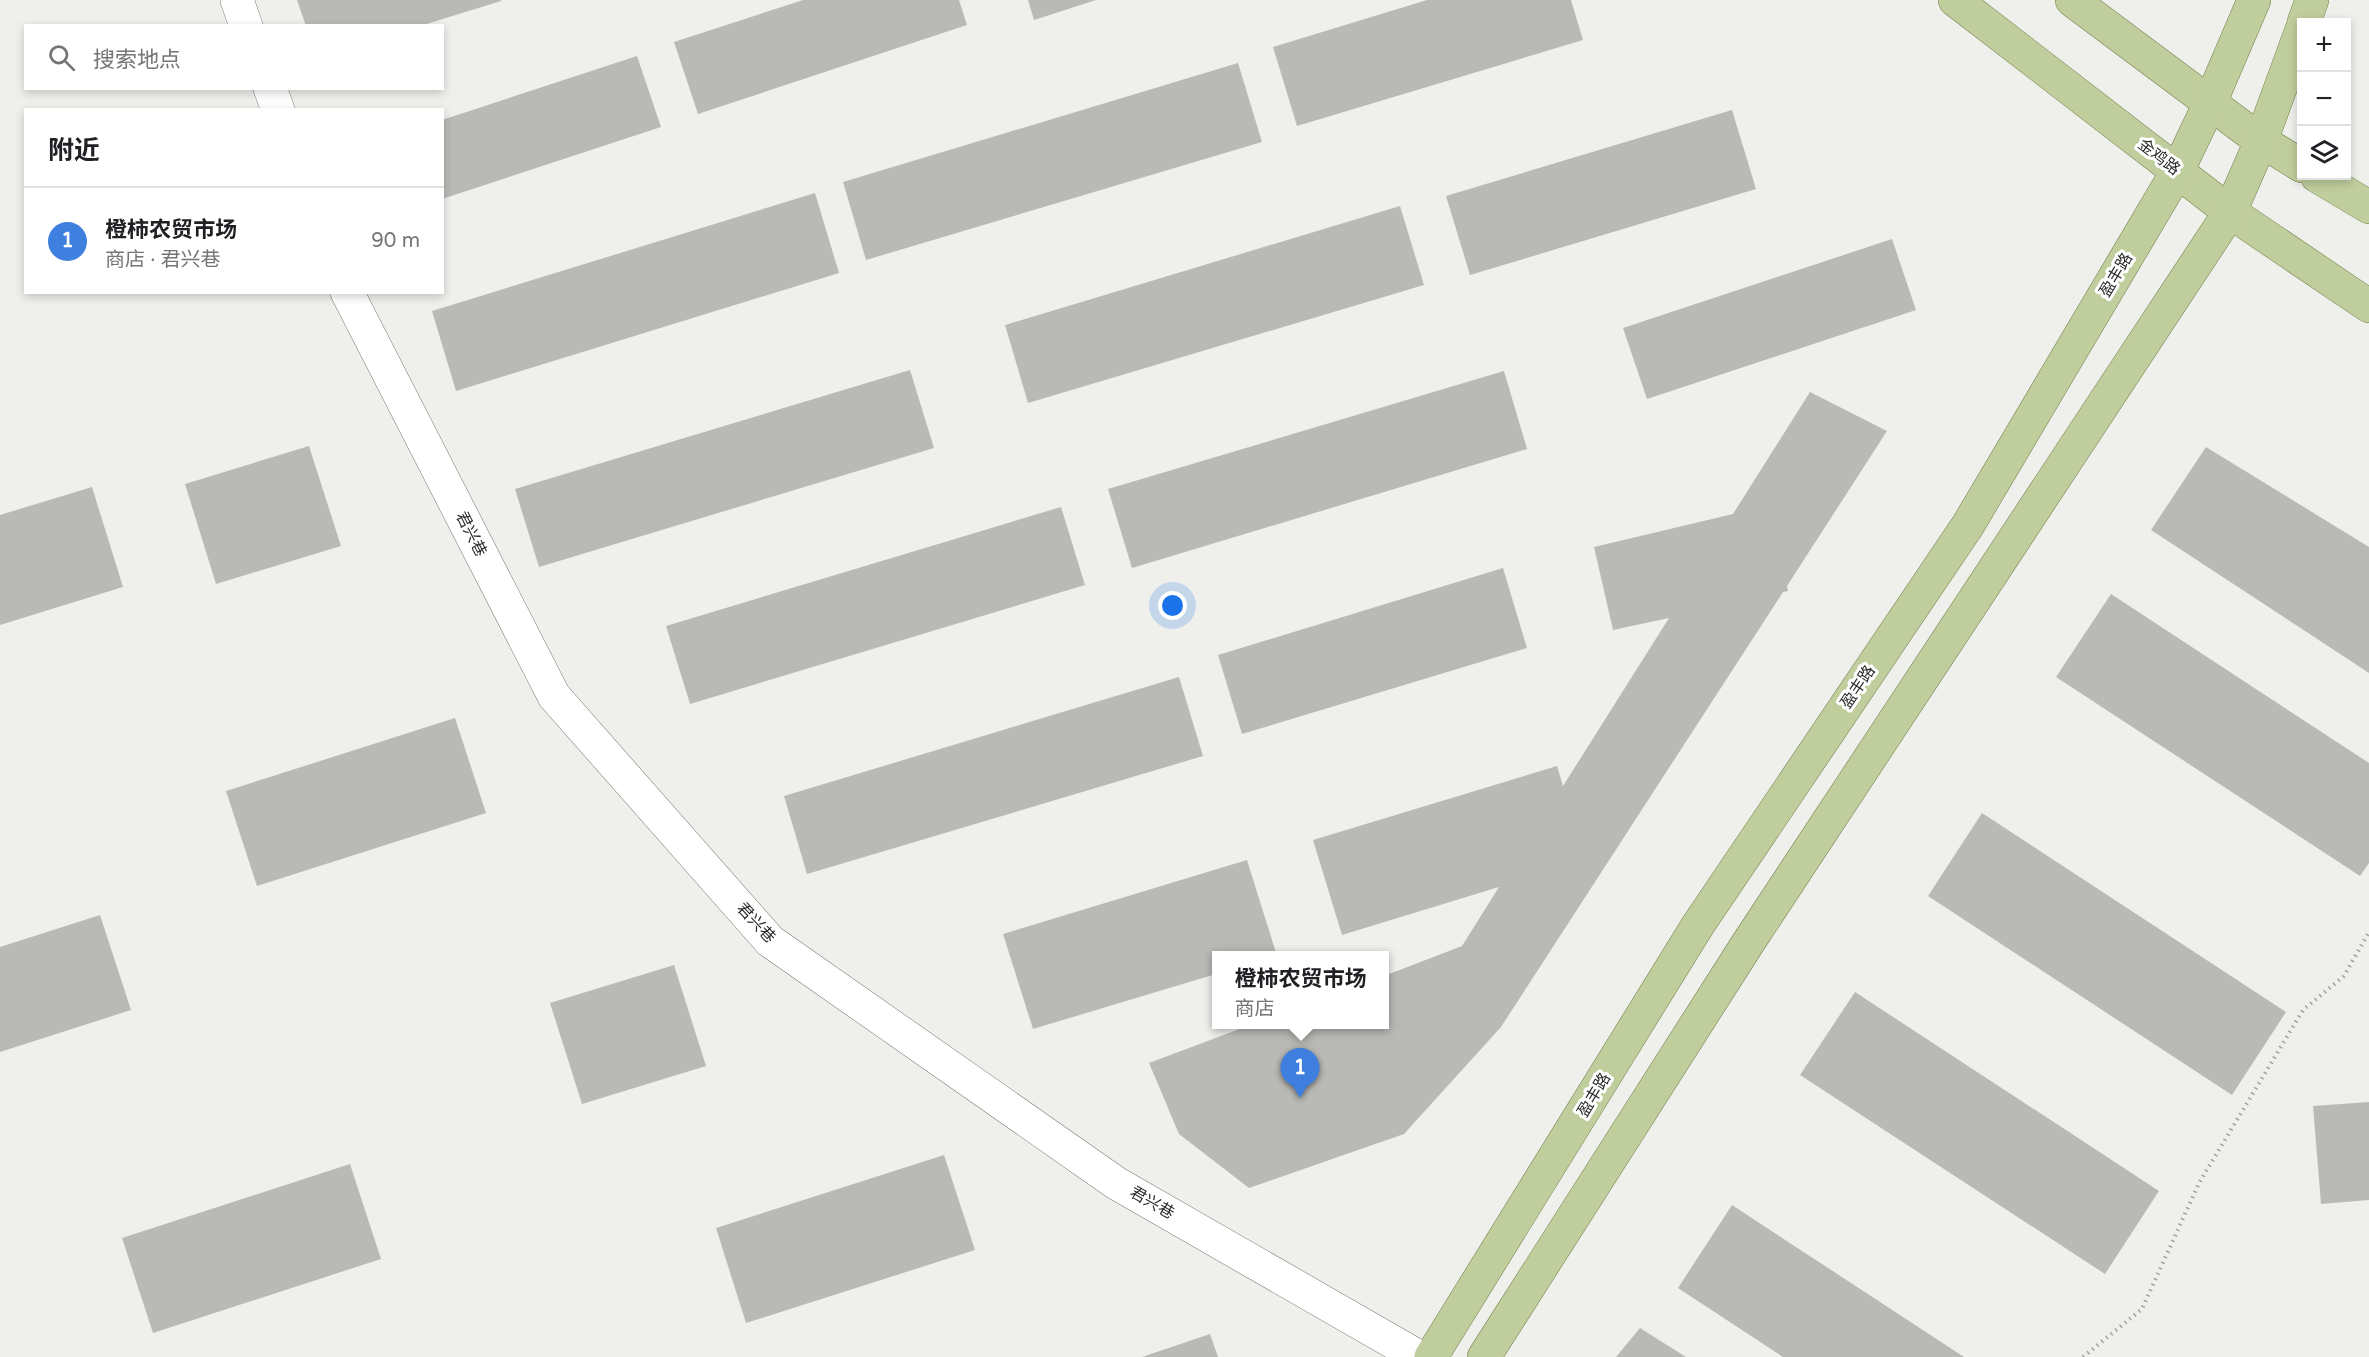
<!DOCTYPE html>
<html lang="zh">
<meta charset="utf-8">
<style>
:root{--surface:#fff;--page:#f2f2f2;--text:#202124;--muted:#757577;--line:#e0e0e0;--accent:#111827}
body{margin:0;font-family:"Varela Round","Noto Sans SC",sans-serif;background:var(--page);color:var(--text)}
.controls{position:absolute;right:18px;top:18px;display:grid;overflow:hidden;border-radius:0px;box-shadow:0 3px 9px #0003}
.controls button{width:54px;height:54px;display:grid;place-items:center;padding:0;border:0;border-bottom:2px solid var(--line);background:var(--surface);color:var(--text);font:30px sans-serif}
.you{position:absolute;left:1173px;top:606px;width:21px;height:21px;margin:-15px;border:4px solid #fff;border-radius:50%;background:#1a73e8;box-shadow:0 0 0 9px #1a73e833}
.badge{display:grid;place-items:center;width:39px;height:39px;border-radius:50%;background:var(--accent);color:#fff;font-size:20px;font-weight:700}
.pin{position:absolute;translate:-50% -50px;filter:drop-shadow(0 2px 3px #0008)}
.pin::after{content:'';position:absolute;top:32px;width:21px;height:18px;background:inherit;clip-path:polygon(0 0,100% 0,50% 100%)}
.popup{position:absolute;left:1212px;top:951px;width:177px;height:78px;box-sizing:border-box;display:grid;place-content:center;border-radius:0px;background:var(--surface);filter:drop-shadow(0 2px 4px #0005);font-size:20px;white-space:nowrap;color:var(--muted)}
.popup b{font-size:22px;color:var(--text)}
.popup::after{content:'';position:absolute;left:50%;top:100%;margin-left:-12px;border:12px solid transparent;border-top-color:var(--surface)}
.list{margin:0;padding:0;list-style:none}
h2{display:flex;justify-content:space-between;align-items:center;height:78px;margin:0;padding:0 24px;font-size:26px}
h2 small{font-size:20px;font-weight:400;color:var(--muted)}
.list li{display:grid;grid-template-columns:39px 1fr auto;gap:18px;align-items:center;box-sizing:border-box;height:108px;padding:0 24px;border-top:2px solid var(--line)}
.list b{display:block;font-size:22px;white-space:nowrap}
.list p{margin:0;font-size:20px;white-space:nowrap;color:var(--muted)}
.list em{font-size:20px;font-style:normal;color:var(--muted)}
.icon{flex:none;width:33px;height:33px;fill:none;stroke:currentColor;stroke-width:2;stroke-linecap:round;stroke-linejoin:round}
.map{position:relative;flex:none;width:2369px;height:1357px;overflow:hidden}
.search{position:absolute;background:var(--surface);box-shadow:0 3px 9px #0003;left:24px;top:24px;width:420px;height:66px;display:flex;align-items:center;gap:15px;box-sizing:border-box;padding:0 21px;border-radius:0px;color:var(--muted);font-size:22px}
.panel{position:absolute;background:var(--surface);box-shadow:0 3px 9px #0003;left:24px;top:108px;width:420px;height:186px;border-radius:0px}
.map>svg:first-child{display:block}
</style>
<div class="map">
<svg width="2369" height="1357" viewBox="0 0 2369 1357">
<rect width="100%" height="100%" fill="#eff0ec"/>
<g fill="#b9bab6">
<path d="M297,0H501V1L420,26H306Z"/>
<path d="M803,0H959L967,25L698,114L674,42Z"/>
<path d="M1028,0H1096L1034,20Z"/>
<path d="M1427,0H1571L1583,40L1297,126L1273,47Z"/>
<path d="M637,56L661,127L442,199V120Z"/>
<path d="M1238,63L1262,142L866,260L843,182Z"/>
<path d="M1732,110L1756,189L1470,275L1446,196Z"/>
<path d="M815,193L839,273L456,391L432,311Z"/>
<path d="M1400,206L1424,285L1028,403L1005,325Z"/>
<path d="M1892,239L1916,310L1647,399L1623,328Z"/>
<path d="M910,370L934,448L539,567L515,489Z"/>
<path d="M1504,371L1527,449L1132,568L1108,489Z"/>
<path d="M1810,392L1887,431L1787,586L1788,591L1783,592L1501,1027L1404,1134L1249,1188L1179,1134L1149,1063L1253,1024H1384V976L1462,946L1499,887L1342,935L1313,840L1557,766L1563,786L1669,618L1613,630L1594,547L1733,514Z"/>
<path d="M309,446L341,546L216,584L185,484Z"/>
<path d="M2206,447L2369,547V673L2151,530Z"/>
<path d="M92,487L123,587L0,625V515Z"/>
<path d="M1061,507L1085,585L690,704L666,626Z"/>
<path d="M1503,568L1527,648L1242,734L1218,655Z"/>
<path d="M2111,594L2369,763V863L2360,876L2056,677Z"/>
<path d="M1179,677L1203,756L807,874L784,796Z"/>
<path d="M455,718L486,813L257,886L226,791Z"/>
<path d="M1982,813L2286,1012L2232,1095L1928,896Z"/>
<path d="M1247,860L1277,956H1216V974L1033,1029L1003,934Z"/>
<path d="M100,915L131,1010L0,1052V947Z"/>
<path d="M674,965L706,1066L582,1104L550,1003Z"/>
<path d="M1855,992L2159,1191L2105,1274L1800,1075Z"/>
<path d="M2369,1102V1200L2321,1204L2313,1106Z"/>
<path d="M944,1155L975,1250L746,1323L716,1228Z"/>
<path d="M350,1164L381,1259L153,1333L122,1238Z"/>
<path d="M1732,1205L1964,1357H1783L1678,1288Z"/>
<path d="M1640,1328L1686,1357H1616Z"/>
<path d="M1210,1334L1218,1357H1142Z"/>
</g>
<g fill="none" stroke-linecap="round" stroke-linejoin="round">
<defs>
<g id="minor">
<path d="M237,0L246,26"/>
<path d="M270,88L278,110"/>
<path d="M347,292L554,696L770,941L1116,1183L1419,1357"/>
</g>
<g id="major">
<path d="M1955,0L2230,212L2369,306"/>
<path d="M2072,0L2261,141L2302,166"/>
<path d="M2304,22L2312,0"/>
<path d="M2317,176L2369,207"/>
<path d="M1431,1357L1698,925L1968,525L2177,172L2210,103L2254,0"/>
<path d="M1484,1357L1748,943L2230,212L2261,141L2302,29"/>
</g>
</defs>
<use href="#minor" stroke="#7a7b77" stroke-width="34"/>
<use href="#major" stroke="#717f4a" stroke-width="34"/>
<path stroke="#a1a29f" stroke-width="4" stroke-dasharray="1.5 4.5" stroke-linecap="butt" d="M2083,1357L2142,1309L2199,1183L2303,1010L2344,976L2369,932"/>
<use href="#minor" stroke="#fff" stroke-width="33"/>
<use href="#major" stroke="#c0cd9d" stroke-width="33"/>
</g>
<g text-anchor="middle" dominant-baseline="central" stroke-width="6" stroke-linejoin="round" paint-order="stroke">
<g font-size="16" fill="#2b2c2a" stroke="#fff">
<text transform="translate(2159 157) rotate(38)">金鸡路</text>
<text transform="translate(2116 275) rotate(-59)">盈丰路</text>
<text transform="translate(471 534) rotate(63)">君兴巷</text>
<text transform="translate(1858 687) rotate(-56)">盈丰路</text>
<text transform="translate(756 923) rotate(47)">君兴巷</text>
<text transform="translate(1594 1095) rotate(-59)">盈丰路</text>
<text transform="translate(1152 1203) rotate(30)">君兴巷</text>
</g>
</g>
</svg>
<div class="controls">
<button>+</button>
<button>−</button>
<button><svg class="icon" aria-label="layers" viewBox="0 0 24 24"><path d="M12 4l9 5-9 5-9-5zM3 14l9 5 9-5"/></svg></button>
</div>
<div class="you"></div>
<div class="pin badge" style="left:1300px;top:1098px;background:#3f7fe0">1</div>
<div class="popup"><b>橙柿农贸市场</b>商店</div>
<div class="search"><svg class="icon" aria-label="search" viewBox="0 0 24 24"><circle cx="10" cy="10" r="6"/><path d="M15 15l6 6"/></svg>搜索地点</div>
<section class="panel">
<h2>附近<small></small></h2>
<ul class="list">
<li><span class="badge" style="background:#3f7fe0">1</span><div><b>橙柿农贸市场</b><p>商店 · 君兴巷</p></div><em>90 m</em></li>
</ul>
</section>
</div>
